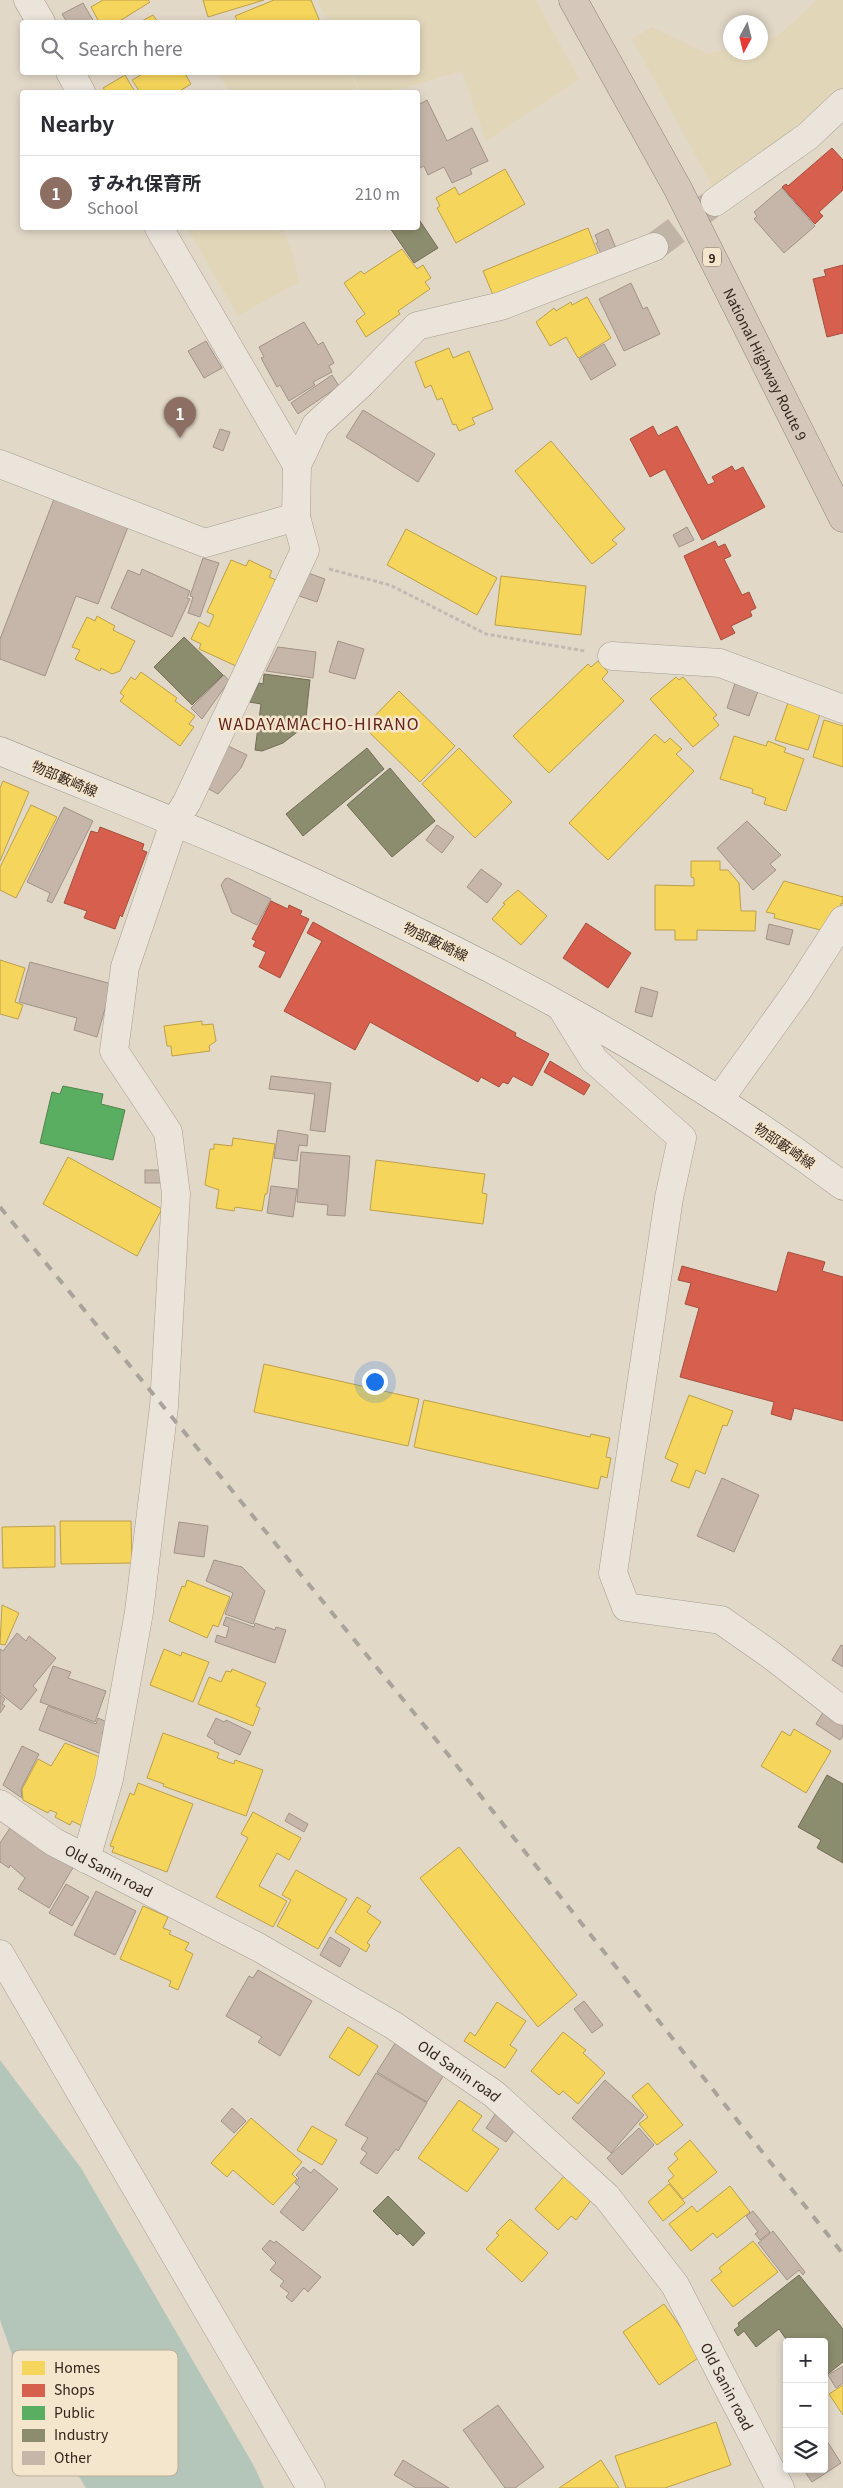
<!DOCTYPE html>
<meta charset="utf-8">
<style>
:root{--surface:#fff;--page:#f7f7f7;--text:#2b2b33;--muted:#7c7c81;--line:#e1e1e2;--accent:#0b8043}
body{margin:0;font-family:Georgia,"Noto Sans JP",serif;background:var(--page);color:var(--text)}
.controls{position:absolute;right:15px;bottom:15px;display:grid;overflow:hidden;border-radius:5px;box-shadow:0 2px 8px #0003}
.controls button{width:45px;height:45px;display:grid;place-items:center;padding:0;border:0;border-bottom:1px solid var(--line);background:var(--surface);color:var(--text);font:25px sans-serif}
.compass{position:absolute;left:723px;top:15px;width:45px;height:45px;border-radius:50%;background:var(--surface);box-shadow:0 2px 8px #0003;rotate:187deg}
.you{position:absolute;left:374px;top:1381px;width:18px;height:18px;margin:-12px;border:4px solid #fff;border-radius:50%;background:#1a73e8;box-shadow:0 0 0 8px #1a73e833}
.badge{display:grid;place-items:center;width:32px;height:32px;border-radius:50%;background:var(--accent);color:#fff;font-size:16px;font-weight:700}
.pin{position:absolute;translate:-50% -41px;filter:drop-shadow(0 1px 2px #0008)}
.pin::after{content:'';position:absolute;top:26px;width:18px;height:15px;background:inherit;clip-path:polygon(0 0,100% 0,50% 100%)}
.list{margin:0;padding:0;list-style:none}
h2{display:flex;justify-content:space-between;align-items:center;height:65px;margin:0;padding:0 20px;font-size:21px}
h2 small{font-size:16px;font-weight:400;color:var(--muted)}
.list li{display:grid;grid-template-columns:32px 1fr auto;gap:15px;align-items:center;box-sizing:border-box;height:75px;padding:0 20px;border-top:1px solid var(--line)}
.list b{display:block;font-size:19px;white-space:nowrap}
.list p{margin:0;font-size:16px;white-space:nowrap;color:var(--muted)}
.list em{font-size:16px;font-style:normal;color:var(--muted)}
.icon{flex:none;width:28px;height:28px;fill:none;stroke:currentColor;stroke-width:2;stroke-linecap:round;stroke-linejoin:round}
.map{position:relative;flex:none;width:843px;height:2488px;overflow:hidden}
.search{position:absolute;background:var(--surface);box-shadow:0 2px 8px #0003;left:20px;top:20px;width:400px;height:55px;display:flex;align-items:center;gap:12px;box-sizing:border-box;padding:0 18px;border-radius:5px;color:var(--muted);font-size:19px}
.panel{position:absolute;background:var(--surface);box-shadow:0 2px 8px #0003;left:20px;top:90px;width:400px;height:140px;border-radius:5px}
.map>svg:first-child{display:block}
</style>
<div class="map">
<svg width="843" height="2488" viewBox="0 0 843 2488">
<rect width="100%" height="100%" fill="#e2d8c8"/>
<g fill="#e2d6b9">
<path d="M317,0H536L579,79L486,141L462,71L389,92H361L352,73L418,72V22H328Z"/>
<path d="M817,0H843V87L825,106L716,193L632,39L652,27L707,54L730,48V52H760L761,41L777,37Z"/>
<path d="M217,73H350L359,92H230Z"/>
<path d="M187,228H282L293,255L299,282L238,316Z"/>
</g>
<path fill="#b4c6b9" d="M0,2060L81,2168L254,2466L264,2488H86L24,2389L0,2320Z"/>
<g fill="#f6d55c" stroke="#bca049">
<path d="M103,0H148L150,2L118,22H99L91,7Z"/>
<path d="M203,0H264L208,17Z"/>
<path d="M274,0H311L320,22H238L235,16Z"/>
<path d="M153,15L158,22H140Z"/>
<path d="M146,72H184L191,84L178,92H140L132,80Z"/>
<path d="M125,75L135,92H106L103,88Z"/>
<path d="M505,169L525,204L456,243L437,208L440,206L436,198L455,187L459,195Z"/>
<path d="M588,228L600,259L493,295L483,271Z"/>
<path d="M402,249L417,269L423,265L431,278L425,282L430,289L398,311L400,314L366,337L356,321L365,314L344,283L361,271L364,274Z"/>
<path d="M587,297L611,338L578,358L566,337L550,346L536,322L554,308L556,311L571,302L572,305Z"/>
<path d="M449,348L453,358L469,351L493,409L472,418L475,424L459,431L456,424L453,425L442,398L437,400L431,385L425,388L415,362Z"/>
<path d="M551,441L625,529L612,540L617,544L592,564L515,471Z"/>
<path d="M406,529L497,578L477,615L387,565Z"/>
<path d="M231,560L246,566L249,560L272,571L269,577L276,580L236,666L199,649L201,644L191,639L199,622L209,627L214,615L207,612Z"/>
<path d="M501,576L586,586L581,635L495,625Z"/>
<path d="M97,616L115,626L113,630L135,641L120,671L112,674L101,668L100,671L75,659L80,650L72,647L87,617L95,621Z"/>
<path d="M598,661L608,672L602,679L624,701L549,773L513,736L588,664L591,667Z"/>
<path d="M141,672L177,698L175,701L195,716L189,724L194,727L180,746L120,701L124,696L120,693L131,677L135,680Z"/>
<path d="M676,677L679,680L683,677L717,715L713,718L719,725L693,747L650,699Z"/>
<path d="M399,691L455,746L420,782L364,727Z"/>
<path d="M789,700L821,711L808,750L775,740Z"/>
<path d="M824,720L843,726V767L813,757Z"/>
<path d="M655,734L665,743L670,738L682,749L676,754L694,771L608,860L569,823Z"/>
<path d="M734,736L766,746L768,741L786,748L784,752L804,759L786,811L764,804L766,798L752,793L753,789L720,779Z"/>
<path d="M459,748L512,802L475,838L422,784Z"/>
<path d="M3,781L29,792L0,861V788Z"/>
<path d="M31,805L57,817L16,898L0,890V867Z"/>
<path d="M691,861H720V870H728L739,883L741,911H756L755,931L697,930V940H675V930H655V885L694,886V878L691,877Z"/>
<path d="M784,881L843,897V904L841,903L836,922L828,932L774,918L775,914L766,912Z"/>
<path d="M518,890L547,916L521,945L492,919L505,904L503,903Z"/>
<path d="M0,960L25,968L15,1002L23,1005L18,1019L0,1014Z"/>
<path d="M202,1021V1025L213,1024L216,1041L209,1046L210,1051L172,1056L171,1046H167L164,1026Z"/>
<path d="M233,1138L275,1144L267,1194H265L262,1211L235,1207L234,1211L216,1208L219,1190L205,1185L210,1149H214V1144L232,1146Z"/>
<path d="M68,1157L162,1209L137,1256L43,1204Z"/>
<path d="M376,1160L485,1174L482,1193L487,1194L483,1224L370,1210Z"/>
<path d="M264,1364L419,1399L408,1446L254,1412Z"/>
<path d="M689,1395L733,1411L727,1426L723,1425L705,1474L696,1470L689,1488L671,1481L678,1464L665,1458Z"/>
<path d="M424,1400L590,1437L591,1434L610,1438L606,1457L611,1458L607,1478L601,1476L598,1489L414,1447Z"/>
<path d="M60,1521H131L132,1563L61,1564Z"/>
<path d="M55,1526V1567L3,1568L2,1527Z"/>
<path d="M187,1580L230,1597L218,1627L213,1625L207,1638L169,1621L182,1586L185,1587Z"/>
<path d="M2,1605L19,1613L5,1645L0,1644Z"/>
<path d="M164,1649L181,1656L182,1652L209,1662L193,1702L150,1685Z"/>
<path d="M232,1669L266,1683L256,1706L260,1708L253,1726L198,1704L209,1677L221,1682L226,1671L231,1672Z"/>
<path d="M794,1729L831,1751L806,1793L761,1766L782,1731L790,1736Z"/>
<path d="M163,1733L219,1753L217,1758L234,1764L235,1760L263,1770L246,1816L163,1786L164,1784L147,1778Z"/>
<path d="M65,1743L110,1761L84,1827L72,1821L70,1825L55,1817L57,1813L50,1810L48,1813L23,1800L22,1789L38,1759L51,1766Z"/>
<path d="M138,1783L193,1804L167,1872L112,1852L114,1847L110,1846L130,1793L134,1795Z"/>
<path d="M253,1812L301,1838L289,1860L277,1853L259,1886L287,1901L273,1927L216,1897L248,1838L241,1834Z"/>
<path d="M459,1847L577,1995L538,2027L420,1878Z"/>
<path d="M296,1870L347,1899L318,1949L277,1926L291,1900L282,1895Z"/>
<path d="M357,1897L371,1906L367,1912L381,1922L367,1943L370,1945L366,1952L335,1932Z"/>
<path d="M143,1906L168,1917L163,1928L171,1931L169,1934L189,1943L185,1950L193,1954L178,1990L169,1986L171,1981L120,1959Z"/>
<path d="M497,2002L526,2021L510,2045L517,2050L505,2068L464,2041L470,2032L475,2036Z"/>
<path d="M348,2027L378,2046L359,2076L329,2057Z"/>
<path d="M563,2032L586,2050L583,2053L605,2073L578,2104L563,2091L559,2095L531,2071Z"/>
<path d="M648,2083L683,2125L657,2145L639,2124L648,2117L632,2096Z"/>
<path d="M459,2100L482,2116L472,2130L499,2149L467,2192L418,2158Z"/>
<path d="M251,2118L302,2162L292,2174L297,2179L273,2205L233,2170L227,2177L211,2163Z"/>
<path d="M312,2126L337,2140L322,2165L297,2150Z"/>
<path d="M690,2140L717,2172L683,2199L668,2181L674,2176L668,2168L678,2159L674,2154Z"/>
<path d="M565,2175L592,2199L576,2220L571,2216L558,2230L535,2209Z"/>
<path d="M669,2184L685,2203L663,2221L648,2202Z"/>
<path d="M730,2186L750,2212L717,2238L713,2233L691,2251L669,2224L692,2206L697,2212Z"/>
<path d="M510,2219L548,2253L522,2282L486,2249L499,2235L496,2233Z"/>
<path d="M753,2241L778,2272L733,2307L711,2280L722,2272L719,2268Z"/>
<path d="M664,2304L701,2356L659,2385L623,2332Z"/>
<path d="M843,2385V2415L829,2394Z"/>
<path d="M716,2422L731,2465L665,2488H626L615,2456Z"/>
<path d="M601,2460L619,2488H559Z"/>
</g>
<g fill="#d6604d" stroke="#a54e3e">
<path d="M832,148L843,160V190L819,212L823,216L815,224L782,187L786,184L788,186Z"/>
<path d="M843,265V333L827,337L813,279L826,276L824,270Z"/>
<path d="M653,426L658,436L677,426L708,485L715,482L712,477L732,466L735,471L743,467L765,507L702,540L665,469L650,477L630,439Z"/>
<path d="M715,541L718,547L725,544L731,556L724,559L742,595L749,592L756,608L750,611L752,616L731,626L735,633L721,640L684,556Z"/>
<path d="M100,827L144,844L142,850L147,852L122,917L120,915L115,929L84,918L87,911L64,903L91,831L98,833Z"/>
<path d="M271,901L288,909L289,905L302,911L300,915L309,919L280,978L259,967L266,952L253,946L256,941L252,939Z"/>
<path d="M313,922L516,1033L515,1036L549,1054L532,1086L513,1076L508,1084L503,1082L499,1087L481,1077L478,1082L370,1022L355,1050L284,1011L322,941L307,933Z"/>
<path d="M586,923L631,953L608,988L563,958Z"/>
<path d="M550,1061L590,1085L584,1095L544,1072Z"/>
<path d="M788,1252L825,1262L822,1271L843,1277V1421L794,1408L791,1420L771,1414L774,1402L680,1377L699,1308L685,1304L691,1283L678,1280L682,1266L777,1292Z"/>
</g>
<path fill="#5aae61" stroke="#4f854c" d="M63,1086L103,1094L101,1104L125,1110L113,1160L40,1143L52,1092L60,1094Z"/>
<g fill="#8c8c6e" stroke="#726d55">
<path d="M418,218L438,248L414,263L390,228H418Z"/>
<path d="M184,637L223,675L192,705L154,667Z"/>
<path d="M264,674L310,680L305,726L283,743L262,751L255,750L261,704L249,702L259,683L263,684Z"/>
<path d="M367,748L384,769L303,836L286,814Z"/>
<path d="M390,768L435,821L392,857L347,805Z"/>
<path d="M827,1775L843,1784V1863L817,1848L821,1840L798,1827Z"/>
<path d="M388,2196L425,2233L413,2246L400,2233L397,2235L373,2211Z"/>
<path d="M799,2275L843,2329V2362L824,2377V2342H788L779,2329L756,2347L744,2331L738,2336L734,2330L739,2326L738,2323Z"/>
</g>
<g fill="#c5b6a9" stroke="#a29388">
<path d="M83,3L94,22H67L62,14Z"/>
<path d="M427,100L447,141L472,128L488,161L470,169L472,174L452,183L444,167L428,175L424,166L418,169V105Z"/>
<path d="M782,188L815,226L784,253L754,219L757,216L754,212Z"/>
<path d="M608,229L618,253L604,260L596,243L598,242L595,235Z"/>
<path d="M631,283L643,309L647,307L660,334L624,351L599,299Z"/>
<path d="M304,322L318,345L323,342L334,363L329,366L332,372L313,382L315,385L289,401L280,385L277,387L261,358L264,357L259,347Z"/>
<path d="M206,341L222,368L204,378L188,351Z"/>
<path d="M604,344L616,365L591,380L579,359Z"/>
<path d="M332,375L339,386L298,414L291,403Z"/>
<path d="M363,410L435,454L418,482L346,437Z"/>
<path d="M220,429L230,432L223,451L213,447Z"/>
<path d="M54,499L128,527L98,604L76,596L45,676L0,659V639Z"/>
<path d="M687,527L694,540L679,547L673,535Z"/>
<path d="M203,558L219,563L200,617L188,613L193,597L190,596Z"/>
<path d="M142,569L190,591L187,598L190,599L172,637L111,608L128,570L140,575Z"/>
<path d="M308,573L325,579L317,602L299,596Z"/>
<path d="M338,641L364,649L355,679L329,672Z"/>
<path d="M278,647L316,652L313,678L266,671Z"/>
<path d="M224,675L229,681L202,719L191,708Z"/>
<path d="M735,683L758,691L749,716L727,708Z"/>
<path d="M224,744L247,755L241,768L218,794L201,785Z"/>
<path d="M64,807L93,821L52,903L47,901L50,893L27,882Z"/>
<path d="M747,821L781,855L770,864L776,870L753,890L717,848Z"/>
<path d="M437,825L454,837L442,853L426,840Z"/>
<path d="M481,869L502,884L487,903L467,887Z"/>
<path d="M228,878L271,899L257,925L232,913L221,885L225,879Z"/>
<path d="M769,924L793,930L789,945L766,939Z"/>
<path d="M30,962L112,984L97,1037L74,1030L77,1018L19,1002Z"/>
<path d="M641,987L658,992L652,1017L635,1012Z"/>
<path d="M271,1076L331,1083L325,1132L310,1130L315,1094L269,1089Z"/>
<path d="M278,1130L308,1135L307,1146L299,1145L297,1161L274,1158Z"/>
<path d="M301,1152L350,1156L345,1216L327,1215L328,1205L297,1202Z"/>
<rect x="145" y="1170" width="21" height="13"/>
<path d="M271,1186L297,1189L293,1217L267,1213Z"/>
<path d="M722,1478L759,1495L734,1552L697,1536Z"/>
<path d="M179,1522L208,1526L204,1557L174,1553Z"/>
<path d="M214,1560L242,1567L265,1591L253,1624L225,1614L233,1593L206,1581Z"/>
<path d="M226,1617L254,1627L255,1623L275,1630L276,1627L286,1630L275,1663L215,1642L217,1635L226,1638L229,1627L223,1625Z"/>
<path d="M17,1633L26,1641L29,1636L56,1658L33,1686L37,1690L21,1710L0,1693V1649L3,1651Z"/>
<path d="M841,1645L843,1646V1667L832,1660Z"/>
<path d="M53,1666L71,1672L68,1678L106,1691L95,1722L40,1702Z"/>
<path d="M0,1695L5,1699L2,1704L5,1706L0,1713Z"/>
<path d="M48,1706L96,1724L98,1718L107,1722L102,1734L111,1737L104,1755L39,1730Z"/>
<path d="M825,1709L843,1722V1736L840,1740L816,1724Z"/>
<path d="M216,1718L224,1722L226,1720L251,1732L240,1755L214,1743L215,1741L207,1736Z"/>
<path d="M22,1746L39,1754L21,1789L22,1798L3,1785Z"/>
<path d="M289,1813L308,1824L304,1832L285,1821Z"/>
<path d="M12,1825L74,1866L49,1908L18,1889L25,1878L10,1865L9,1868L0,1862V1843Z"/>
<path d="M66,1884L89,1897L72,1926L49,1913Z"/>
<path d="M96,1891L136,1911L115,1955L74,1935Z"/>
<path d="M330,1937L350,1949L340,1967L320,1955Z"/>
<path d="M258,1970L312,2001L280,2056L258,2042L262,2037L226,2016L249,1976L253,1978Z"/>
<path d="M584,2001L603,2025L592,2033L574,2009Z"/>
<path d="M399,2037L449,2067L427,2102L377,2072Z"/>
<path d="M376,2073L427,2103L398,2151L396,2149L377,2174L360,2163L367,2153L361,2149L368,2138L345,2125Z"/>
<path d="M605,2080L644,2115L611,2153L572,2118Z"/>
<path d="M232,2108L246,2121L234,2133L221,2121Z"/>
<path d="M498,2110L519,2124L506,2142L486,2128Z"/>
<path d="M639,2128L654,2145L622,2175L607,2158Z"/>
<path d="M303,2167L311,2173L314,2169L338,2189L303,2231L280,2212L300,2187L295,2183L299,2178L296,2175Z"/>
<path d="M753,2211L770,2232L760,2240L755,2234L758,2232L746,2216Z"/>
<path d="M773,2231L805,2272L803,2275L799,2270L787,2280L758,2243Z"/>
<path d="M270,2240L274,2243L276,2241L321,2277L308,2292L304,2288L292,2302L286,2297L289,2293L280,2286L284,2281L270,2270L276,2263L262,2249Z"/>
<path d="M843,2366V2383L836,2388L828,2375Z"/>
<path d="M498,2405L544,2467L515,2488H505L463,2430Z"/>
<path d="M827,2441L841,2463L812,2482L803,2469H824V2443Z"/>
<path d="M403,2460L449,2488H416L394,2475Z"/>
</g>
<g fill="none" stroke-linecap="round" stroke-linejoin="round">
<path stroke="#bfb4a6" stroke-width="28" stroke-dasharray="28 14" stroke-linecap="butt" d="M654,247L712,204"/>
<defs>
<g id="street">
<path d="M28,0L41,22"/>
<path d="M70,72L81,92"/>
<path d="M715,202L808,136L843,103"/>
<path d="M159,228L297,465"/>
<path d="M0,464L205,543L296,517"/>
<path d="M612,656L720,663L843,709"/>
<path d="M561,1007L594,1060L682,1138L669,1198L613,1573L626,1607L721,1620L771,1655L843,1711"/>
<path d="M719,1100L798,990L843,920"/>
<path id="s1" d="M0,1804L54,1842L258,1947L393,2025L494,2094L607,2197L675,2285L780,2488"/>
<path d="M86,1859L109,1779L139,1612L164,1406L176,1194L168,1132L114,1051L125,967L174,823L187,802L305,550L296,517L297,465L316,425L362,383L417,326L501,306L654,247"/>
<path d="M0,1954L311,2488"/>
</g>
<path id="secondary" d="M0,751C97,791 196,829 291,872C484,960 673,1059 843,1186"/>
<g id="highway">
<path id="s2" d="M573,0L678,189L843,518"/>
</g>
</defs>
<use href="#street" stroke="#a69d92" stroke-width="29"/>
<use href="#secondary" stroke="#968d82" stroke-width="29"/>
<use href="#highway" stroke="#8c8379" stroke-width="29"/>
<path stroke="#c2bab2" stroke-width="3" stroke-dasharray="4 2.5" stroke-linecap="butt" d="M329,569L390,585L486,634L585,651"/>
<use href="#street" stroke="#eae4db" stroke-width="28"/>
<use href="#secondary" stroke="#eae4db" stroke-width="28"/>
<use href="#highway" stroke="#d5c8ba" stroke-width="28"/>
<path stroke="#a9a39c" stroke-width="4" stroke-dasharray="9 9" stroke-linecap="butt" d="M0,1207L446,1752L843,2254"/>
</g>
<g text-anchor="middle" dominant-baseline="central" stroke-width="5" stroke-linejoin="round" paint-order="stroke">
<rect fill="#f4e5cd" stroke="#6e5f51" stroke-width="1" x="703" y="247.5" width="18" height="19" rx="4"/>
<g font-size="12" font-weight="bold" fill="#34251c">
<text x="712" y="257">9</text>
</g>
<g font-size="14" fill="#34251c" stroke="#f4e5cd">
<text stroke="none"><textPath href="#s2" startOffset="412">National Highway Route 9</textPath></text>
<text transform="translate(65 778) rotate(23)">物部藪崎線</text>
<text transform="translate(436 941) rotate(26)">物部藪崎線</text>
<text transform="translate(785 1145) rotate(34)">物部藪崎線</text>
<text stroke="none"><textPath href="#s1" startOffset="128">Old Sanin road</textPath></text>
<text stroke="none"><textPath href="#s1" startOffset="532">Old Sanin road</textPath></text>
<text stroke="none"><textPath href="#s1" startOffset="952">Old Sanin road</textPath></text>
</g>
<g font-size="16" letter-spacing="1" fill="#60231c" stroke="#f4e5cd">
<text x="319" y="723">WADAYAMACHO-HIRANO</text>
</g>
</g>
<rect x="12" y="2350" width="166" height="126" rx="8" fill="#f4e5cd" stroke="#baab98" stroke-width="1"/>
<rect x="22" y="2361" width="23" height="14" fill="#f6d55c"/>
<rect x="22" y="2384" width="23" height="13" fill="#d6604d"/>
<rect x="22" y="2406" width="23" height="14" fill="#5aae61"/>
<rect x="22" y="2429" width="23" height="13" fill="#8c8c6e"/>
<rect x="22" y="2451" width="23" height="14" fill="#c5b6a9"/>
<g font-size="14" fill="#34251c">
<text x="54" y="2373">Homes</text>
<text x="54" y="2395">Shops</text>
<text x="54" y="2418">Public</text>
<text x="54" y="2440">Industry</text>
<text x="54" y="2463">Other</text>
</g>
</svg>
<div class="controls">
<button>+</button>
<button>−</button>
<button><svg class="icon" aria-label="layers" viewBox="0 0 24 24"><path d="M12 4l9 5-9 5-9-5zM3 14l9 5 9-5"/></svg></button>
</div>
<svg class="compass" viewBox="-18 -18 36 36"><path d="M0-13l5 13h-10z" fill="#e53935"/><path d="M0 13l5-13h-10z" fill="#7c7c81"/></svg>
<div class="you"></div>
<div class="pin badge" style="left:180px;top:438px;background:#8d6e63">1</div>
<div class="search"><svg class="icon" aria-label="search" viewBox="0 0 24 24"><circle cx="10" cy="10" r="6"/><path d="M15 15l6 6"/></svg>Search here</div>
<section class="panel">
<h2>Nearby<small></small></h2>
<ul class="list">
<li><span class="badge" style="background:#8d6e63">1</span><div><b>すみれ保育所</b><p>School</p></div><em>210 m</em></li>
</ul>
</section>
</div>
